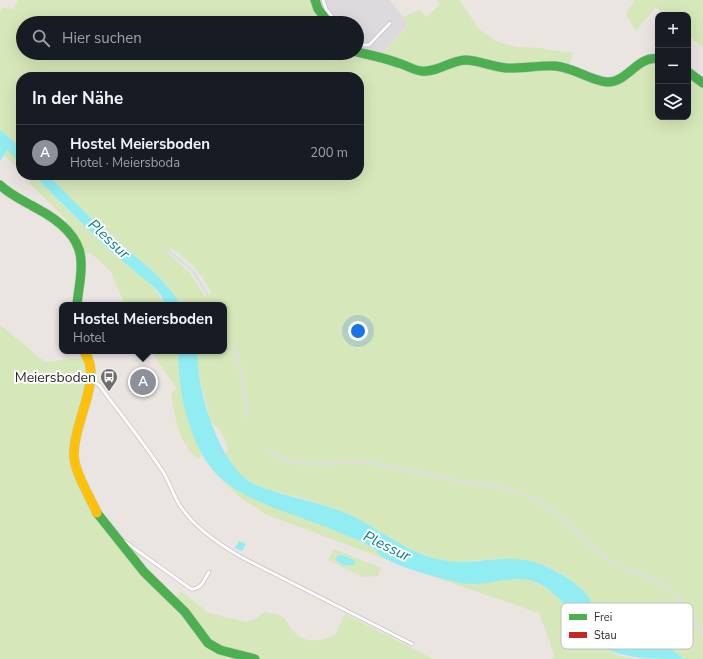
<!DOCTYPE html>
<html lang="de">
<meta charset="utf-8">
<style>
:root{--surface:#171b24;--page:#20242c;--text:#f1f3f6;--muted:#9ea1a6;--line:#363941;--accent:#8c9099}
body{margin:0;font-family:"Nunito Sans",sans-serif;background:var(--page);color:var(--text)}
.controls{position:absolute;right:12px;top:12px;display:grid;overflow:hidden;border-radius:8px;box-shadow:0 4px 16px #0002}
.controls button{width:36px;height:36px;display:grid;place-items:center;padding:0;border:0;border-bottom:1px solid var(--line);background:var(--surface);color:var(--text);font:20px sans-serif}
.you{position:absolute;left:358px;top:331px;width:14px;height:14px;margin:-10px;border:3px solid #fff;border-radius:50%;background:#1a73e8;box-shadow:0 0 0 6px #1a73e833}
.badge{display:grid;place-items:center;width:26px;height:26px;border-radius:50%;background:var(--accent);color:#fff;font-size:13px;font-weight:700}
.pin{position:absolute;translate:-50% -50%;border:2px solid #fff;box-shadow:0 1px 4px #0006}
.popup{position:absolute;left:59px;top:302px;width:168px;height:52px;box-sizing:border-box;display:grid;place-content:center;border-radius:8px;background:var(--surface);filter:drop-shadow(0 1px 3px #0005);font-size:13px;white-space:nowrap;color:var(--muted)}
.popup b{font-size:15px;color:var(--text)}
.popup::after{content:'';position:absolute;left:50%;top:100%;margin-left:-8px;border:8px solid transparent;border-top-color:var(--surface)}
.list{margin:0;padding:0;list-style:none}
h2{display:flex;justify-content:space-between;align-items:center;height:52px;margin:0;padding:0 16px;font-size:17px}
h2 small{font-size:13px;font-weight:400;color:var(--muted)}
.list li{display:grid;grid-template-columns:26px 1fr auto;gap:12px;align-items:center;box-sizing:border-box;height:56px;padding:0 16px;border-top:1px solid var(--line)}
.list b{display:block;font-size:15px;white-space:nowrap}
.list p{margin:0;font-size:13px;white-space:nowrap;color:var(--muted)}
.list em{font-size:13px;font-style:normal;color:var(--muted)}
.icon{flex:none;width:22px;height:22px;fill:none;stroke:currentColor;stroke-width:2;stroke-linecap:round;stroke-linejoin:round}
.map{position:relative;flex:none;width:703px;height:659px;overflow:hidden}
.search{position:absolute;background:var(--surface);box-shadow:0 4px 16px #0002;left:16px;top:16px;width:348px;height:44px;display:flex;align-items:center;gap:10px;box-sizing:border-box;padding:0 14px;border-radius:22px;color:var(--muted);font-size:15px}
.panel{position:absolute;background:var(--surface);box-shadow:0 4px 16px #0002;left:16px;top:72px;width:348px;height:108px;border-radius:16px}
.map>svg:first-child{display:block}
</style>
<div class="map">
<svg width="703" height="659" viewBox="0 0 703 659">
<rect width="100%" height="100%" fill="#ebe5e2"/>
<path fill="#dddade" d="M315,0H390L408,24L379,57L357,52V23H329Z"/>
<g fill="#d6e7b9" fill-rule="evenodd">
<path d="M18,0H315L329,23H23V53H357L379,57L408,25L403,17L420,10L427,17L439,5L437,0H459L480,30L496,41L516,47L543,48L550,50L573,53L568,68L605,81L640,63L658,59V117H688V72L703,83V659H683C675,650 661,642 649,642C640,642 630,644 622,640C604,632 597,607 585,593C574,580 555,569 539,564C525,558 498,558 482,560C468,561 455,564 440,560C406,552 380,528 348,514C326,504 302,499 279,492C268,489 257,486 248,480C237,474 231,463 225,453L228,450C225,440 221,428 211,422L199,376L197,351H224V305H180C164,275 134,257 109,235C88,216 68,195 48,175H359V77H21V148L0,130V11L3,8L14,9ZM171,248C188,260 202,273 211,293L205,296L189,272L168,253Z"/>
<path d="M635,0H703V48L688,35V15H666L656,7L636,31L626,14Z"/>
<path d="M7,149L21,163V171L4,155Z"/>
<path d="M26,175H33C57,199 80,223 105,246C126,265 152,279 165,305H125L111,272L91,253L81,254L62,226L67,220L29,183L31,180Z"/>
<path d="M0,325L45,362L87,357L90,364L74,451L98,514L123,540L143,554L136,562L174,600L181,591L209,613L246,622L256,619L264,612C270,613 277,613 282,617C287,621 289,627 293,631C304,644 321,642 335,635L345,614L433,659H0Z"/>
<path d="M151,351H178C178,387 187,423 202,455L198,459C178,442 175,417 171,393L177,389Z"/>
<path d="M213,471L227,484L250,497L342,533L371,547L387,560L267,515L237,495Z"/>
<path d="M334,549L381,568L378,576L363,577L328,560ZM342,555L354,560L349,565L338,563L336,561Z"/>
<path d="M428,575C442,577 456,583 470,584C493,584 517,572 539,584C569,598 581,635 609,651C617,656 627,657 636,659H553L554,654L539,613Z"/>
</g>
<g fill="#91edf1">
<path d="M0,130L21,148V163L7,150L0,161Z"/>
<path d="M33,175H48C68,195 88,216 109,235C134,257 164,275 180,305H165L161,295L155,288L106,247Z"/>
<path d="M178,351H197C198,359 198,368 199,376C204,408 223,469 254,484C284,497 318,501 348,514C380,528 407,554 442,560C475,567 506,551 540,564C555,570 574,580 585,593C597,607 604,631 621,640C630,645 640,641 650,642C662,642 675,650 683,659C655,659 623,659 600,646C590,638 582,627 574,616C565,605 552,589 538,583C513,572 487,588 460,583C436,577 411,571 388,560C382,558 378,552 373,548C363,542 351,537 340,533C302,515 239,503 212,469C202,457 196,443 191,429C182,404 178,377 178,351Z"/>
<path d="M239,541L246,544L242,551L235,548Z"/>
<path d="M337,555H342L354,560L355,564C350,567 340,565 336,560Z"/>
</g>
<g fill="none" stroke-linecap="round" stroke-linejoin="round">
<defs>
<g id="lane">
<path d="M323,0L326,9L337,23"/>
<path d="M357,43L363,45H369L390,23"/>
<path d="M92,381L99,385C119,412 140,438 159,466C168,477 171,491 179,504C193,527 220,545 243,558L412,644"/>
<path d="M124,541L191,589C201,590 204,580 209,572"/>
</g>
<g id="fast">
<path d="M315,0L318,9L329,23"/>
<path d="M357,52C371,55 385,58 398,63C406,65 413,70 421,71C437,73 449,61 465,60C478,60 493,67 506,68C522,69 539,65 555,66C573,67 591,81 607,82C627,83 638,55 658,59"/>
<path d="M688,72L703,83"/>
<path d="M0,185C10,195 24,201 36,208C57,219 81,236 81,262C82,276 78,291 77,305"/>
<path d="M97,513L144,572L185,612L208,643L220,650L255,659"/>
</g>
<path id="slow" d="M84,351C86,355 89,360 90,365C95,392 73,427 74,456C75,473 90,497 97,513"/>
</defs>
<use href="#lane" stroke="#c4c3c3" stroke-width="4.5"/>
<use href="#fast" stroke="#c4c3c3" stroke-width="10"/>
<use href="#slow" stroke="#c4c3c3" stroke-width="10"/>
<use href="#lane" stroke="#fcfbfb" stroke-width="3"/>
<use href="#fast" stroke="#4caf50" stroke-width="9"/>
<use href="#slow" stroke="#ffc107" stroke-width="9"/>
<g stroke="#dedee0" stroke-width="2.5">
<path d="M169,251L193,271L208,295"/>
<path d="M233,345L240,366L247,416"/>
<path d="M267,449C299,475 332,459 369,463C401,468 433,476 465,482C489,486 517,488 538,501C565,517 584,543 610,561C625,570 642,574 658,582C680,593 689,614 703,633"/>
</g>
</g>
<defs>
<symbol id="bus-pin" viewBox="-11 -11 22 30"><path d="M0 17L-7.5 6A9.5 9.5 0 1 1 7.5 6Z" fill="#6f6d6c" stroke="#fff"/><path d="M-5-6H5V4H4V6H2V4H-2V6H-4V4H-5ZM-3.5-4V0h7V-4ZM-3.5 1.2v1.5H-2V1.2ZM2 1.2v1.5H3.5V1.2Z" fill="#fff"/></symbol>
</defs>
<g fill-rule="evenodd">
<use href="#bus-pin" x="99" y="367" width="20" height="27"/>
</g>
<g text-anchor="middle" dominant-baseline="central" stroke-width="4" stroke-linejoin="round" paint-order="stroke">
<g font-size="14" fill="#2c2c2c" stroke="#fff" text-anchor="end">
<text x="96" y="377">Meiersboden</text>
</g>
<g font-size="15" font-style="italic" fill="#068091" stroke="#fff">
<text transform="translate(109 239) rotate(43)">Plessur</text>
<text transform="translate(387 546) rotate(26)">Plessur</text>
</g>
</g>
<rect x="561" y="603" width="132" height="46" rx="6" fill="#fff" stroke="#c0c0c0" stroke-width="1"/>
<rect x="569" y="614" width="18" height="6" fill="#4caf50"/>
<rect x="569" y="632" width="18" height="6" fill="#c62828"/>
<g font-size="11" fill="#2c2c2c">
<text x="594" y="621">Frei</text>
<text x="594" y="639">Stau</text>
</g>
</svg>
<div class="controls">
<button>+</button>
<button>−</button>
<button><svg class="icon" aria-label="layers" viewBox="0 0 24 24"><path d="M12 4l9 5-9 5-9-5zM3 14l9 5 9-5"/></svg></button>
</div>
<div class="you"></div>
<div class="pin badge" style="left:143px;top:382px">A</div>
<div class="popup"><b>Hostel Meiersboden</b>Hotel</div>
<div class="search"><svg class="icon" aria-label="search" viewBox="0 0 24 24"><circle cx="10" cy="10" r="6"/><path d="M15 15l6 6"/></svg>Hier suchen</div>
<section class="panel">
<h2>In der Nähe<small></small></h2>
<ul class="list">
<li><span class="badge">A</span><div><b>Hostel Meiersboden</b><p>Hotel · Meiersboda</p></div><em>200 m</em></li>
</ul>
</section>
</div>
